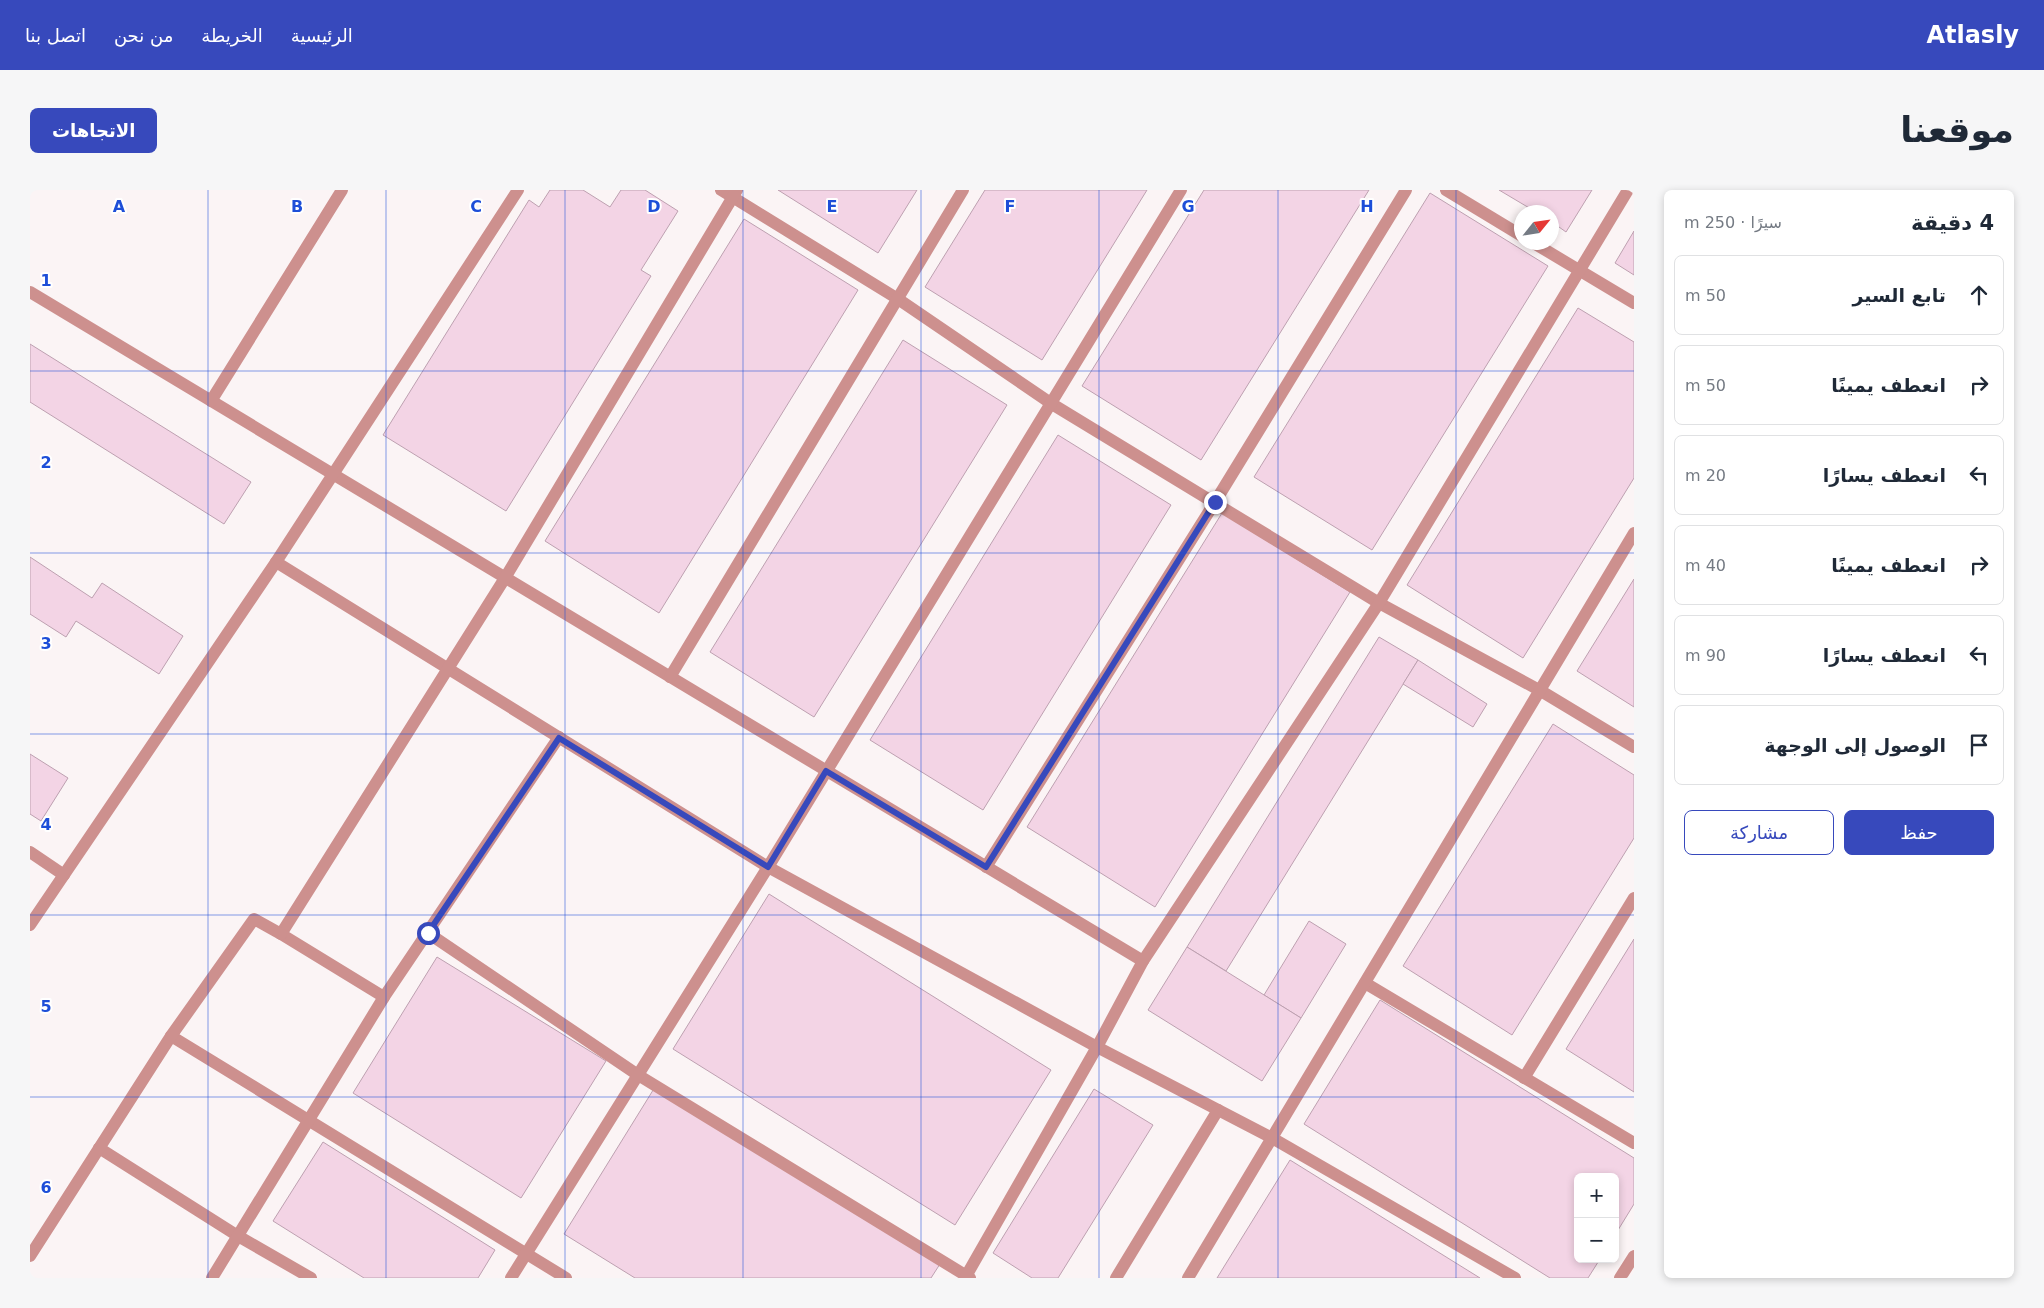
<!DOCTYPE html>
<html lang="ar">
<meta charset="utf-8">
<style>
:root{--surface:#fff;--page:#f6f6f7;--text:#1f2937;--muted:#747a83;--line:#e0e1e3;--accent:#3749bc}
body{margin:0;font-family:"DejaVu Sans","Noto Sans Arabic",sans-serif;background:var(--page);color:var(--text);direction:rtl}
.controls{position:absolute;right:15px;bottom:15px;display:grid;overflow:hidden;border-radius:8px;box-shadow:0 2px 8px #0003}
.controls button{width:45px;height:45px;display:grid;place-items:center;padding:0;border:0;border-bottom:1px solid var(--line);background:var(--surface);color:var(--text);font:25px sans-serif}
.compass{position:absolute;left:1484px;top:15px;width:45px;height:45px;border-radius:50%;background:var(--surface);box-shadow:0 2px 8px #0003;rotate:60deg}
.stop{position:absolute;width:15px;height:15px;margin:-11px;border:4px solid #3749bc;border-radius:50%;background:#fff}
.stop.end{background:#3749bc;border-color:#fff;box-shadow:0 1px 5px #0008}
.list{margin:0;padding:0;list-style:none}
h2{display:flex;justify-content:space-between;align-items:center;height:65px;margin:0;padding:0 20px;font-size:21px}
h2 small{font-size:16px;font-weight:400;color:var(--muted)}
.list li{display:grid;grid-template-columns:32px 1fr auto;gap:15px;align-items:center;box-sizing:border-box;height:80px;margin:0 10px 10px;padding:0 10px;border:1px solid var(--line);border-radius:8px}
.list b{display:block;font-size:19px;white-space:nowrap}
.list em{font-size:16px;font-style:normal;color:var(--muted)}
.actions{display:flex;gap:10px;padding:15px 20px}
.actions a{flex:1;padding:11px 0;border:1px solid var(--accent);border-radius:8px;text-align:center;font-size:18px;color:var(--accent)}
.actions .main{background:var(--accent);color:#fff}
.icon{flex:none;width:28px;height:28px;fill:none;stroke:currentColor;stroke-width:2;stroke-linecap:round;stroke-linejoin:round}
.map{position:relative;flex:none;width:1604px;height:1088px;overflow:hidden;direction:ltr;border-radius:8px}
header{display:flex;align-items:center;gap:30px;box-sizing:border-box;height:70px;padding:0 25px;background:var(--accent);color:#fff}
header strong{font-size:24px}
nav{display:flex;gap:28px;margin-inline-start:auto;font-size:18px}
.intro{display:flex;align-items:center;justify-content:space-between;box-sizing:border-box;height:120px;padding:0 30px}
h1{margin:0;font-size:35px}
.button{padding:12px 22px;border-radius:8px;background:var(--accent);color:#fff;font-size:18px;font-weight:700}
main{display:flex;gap:30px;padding:0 30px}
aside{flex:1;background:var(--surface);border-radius:8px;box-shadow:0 2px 8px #0003}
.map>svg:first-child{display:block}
</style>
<header>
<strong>Atlasly</strong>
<nav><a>الرئيسية</a><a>الخريطة</a><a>من نحن</a><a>اتصل بنا</a></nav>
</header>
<div class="intro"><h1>موقعنا</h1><a class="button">الاتجاهات</a></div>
<main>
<aside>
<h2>4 دقيقة<small>سيرًا · 250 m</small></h2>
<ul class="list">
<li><svg class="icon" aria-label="ahead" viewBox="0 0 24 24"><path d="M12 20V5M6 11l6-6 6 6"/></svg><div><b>تابع السير</b></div><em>50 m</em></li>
<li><svg class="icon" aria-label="right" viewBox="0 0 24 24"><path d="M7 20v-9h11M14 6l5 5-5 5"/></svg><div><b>انعطف يمينًا</b></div><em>50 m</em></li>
<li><svg class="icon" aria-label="left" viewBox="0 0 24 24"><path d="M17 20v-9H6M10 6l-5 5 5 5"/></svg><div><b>انعطف يسارًا</b></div><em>20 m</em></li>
<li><svg class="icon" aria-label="right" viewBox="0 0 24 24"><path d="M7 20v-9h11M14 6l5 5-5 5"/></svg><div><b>انعطف يمينًا</b></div><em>40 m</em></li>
<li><svg class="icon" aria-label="left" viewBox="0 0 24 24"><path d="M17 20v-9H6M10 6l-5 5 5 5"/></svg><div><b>انعطف يسارًا</b></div><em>90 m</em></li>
<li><svg class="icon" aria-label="arrive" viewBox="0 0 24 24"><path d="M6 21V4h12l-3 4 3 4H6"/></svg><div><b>الوصول إلى الوجهة</b></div></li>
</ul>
<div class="actions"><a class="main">حفظ</a><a>مشاركة</a></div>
</aside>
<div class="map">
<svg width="1604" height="1088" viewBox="0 0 1604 1088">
<rect width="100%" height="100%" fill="#fbf4f5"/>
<g fill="#f3d4e5" stroke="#bda0b0">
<path d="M520,0H553L580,17L591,0H615L648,21L611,80L621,86L476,321L353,245L499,10L509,17Z"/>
<path d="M748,0H887L848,63Z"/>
<path d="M955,0H1117L1012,170L895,97Z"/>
<path d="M1174,0H1339L1171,270L1052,196Z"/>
<path d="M1469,0H1562L1536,42L1522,32V22H1506Z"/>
<path d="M1400,3L1518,76L1342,360L1224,287Z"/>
<path d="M714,29L828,100L629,423L515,351Z"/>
<path d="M1604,41V85L1585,73Z"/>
<path d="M1548,118L1604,152V288L1493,468L1377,395Z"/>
<path d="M873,150L977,215L784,527L680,462Z"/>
<path d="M0,154L221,292L194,334L0,212Z"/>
<path d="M1028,245L1141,315L953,620L840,550Z"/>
<path d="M1192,323L1320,402L1125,717L997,637Z"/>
<path d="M0,367L62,408L72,393L153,446L129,484L46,431L36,447L0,424Z"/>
<path d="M1604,389V517L1547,481Z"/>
<path d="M1349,447L1388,470L1196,781L1157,757Z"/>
<path d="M1388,470L1457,514L1443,537L1373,494Z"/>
<path d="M1523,534L1604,585V648L1482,845L1373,776Z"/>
<path d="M0,564L38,588L11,631L0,624Z"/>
<path d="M739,704L1021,880L925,1035L643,859Z"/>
<path d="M1279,731L1316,754L1271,828L1234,805Z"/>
<path d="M1604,749V902L1536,859Z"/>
<path d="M1157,757L1271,828L1232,891L1118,820Z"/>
<path d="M407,767L576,871L491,1008L323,903Z"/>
<path d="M1350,810L1604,968V1014L1585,1045V987H1548V1069H1570L1558,1088H1520L1274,934Z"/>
<path d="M625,897L910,1074L901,1088H605L534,1044Z"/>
<path d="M1064,899L1123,935L1028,1088H1002L963,1063Z"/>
<path d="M293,952L465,1060L448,1088H334L243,1031Z"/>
<path d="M1260,970L1450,1088H1187Z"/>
</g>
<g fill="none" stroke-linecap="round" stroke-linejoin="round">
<g stroke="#cd908e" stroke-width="12">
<path d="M691,0L868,109L1022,214L1349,413L1511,501L1604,557"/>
<path d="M1416,0L1492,46"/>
<path d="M1502,52L1604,113"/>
<path d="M0,102L1113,771"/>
<path d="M181,211L312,0"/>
<path d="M246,372L738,677L1067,857L1242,948L1485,1088"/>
<path d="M640,487L933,0"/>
<path d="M0,662L34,685"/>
<path d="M956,677L1185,312L1376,0"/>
<path d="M0,735L246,372L488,0"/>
<path d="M398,743L608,885L940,1088"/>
<path d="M1335,793L1604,953"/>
<path d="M354,807L251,744L475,388L707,0"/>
<path d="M141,846L536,1088"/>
<path d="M1494,888L1604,708"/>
<path d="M69,958L208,1046L281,1088"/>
<path d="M0,1066L141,846L224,729L251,744"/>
<path d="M182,1088L354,807L529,547"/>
<path d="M481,1088L738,677L1151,0"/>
<path d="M935,1088L1067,857L1113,771L1349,413L1598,0"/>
<path d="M1086,1088L1188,920"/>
<path d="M1158,1088L1604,343"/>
<path d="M1590,1088L1604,1066"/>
</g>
</g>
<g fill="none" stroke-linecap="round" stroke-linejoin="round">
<path stroke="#3749bc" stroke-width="6" d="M398,743L529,548L738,677L796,581L956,677L1185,312"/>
</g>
<path fill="none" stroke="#1d4ed8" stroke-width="1" stroke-opacity="0.55" d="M178,0V1088M356,0V1088M535,0V1088M713,0V1088M891,0V1088M1069,0V1088M1248,0V1088M1426,0V1088M0,181H1604M0,363H1604M0,544H1604M0,725H1604M0,907H1604"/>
<g font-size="16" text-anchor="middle" font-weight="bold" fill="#1d4ed8" stroke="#fff" stroke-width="4" stroke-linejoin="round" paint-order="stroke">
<text x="89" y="22">A</text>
<text x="267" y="22">B</text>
<text x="446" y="22">C</text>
<text x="624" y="22">D</text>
<text x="802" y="22">E</text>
<text x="980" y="22">F</text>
<text x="1158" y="22">G</text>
<text x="1337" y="22">H</text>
<text x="16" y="96">1</text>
<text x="16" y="278">2</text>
<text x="16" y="459">3</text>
<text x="16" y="640">4</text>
<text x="16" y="822">5</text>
<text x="16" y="1003">6</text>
</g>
</svg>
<div class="controls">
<button>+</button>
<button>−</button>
</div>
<svg class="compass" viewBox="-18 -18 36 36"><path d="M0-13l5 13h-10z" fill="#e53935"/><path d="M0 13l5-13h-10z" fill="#747a83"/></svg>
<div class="stop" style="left:398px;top:743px"></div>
<div class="stop end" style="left:1185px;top:312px"></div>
</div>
</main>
